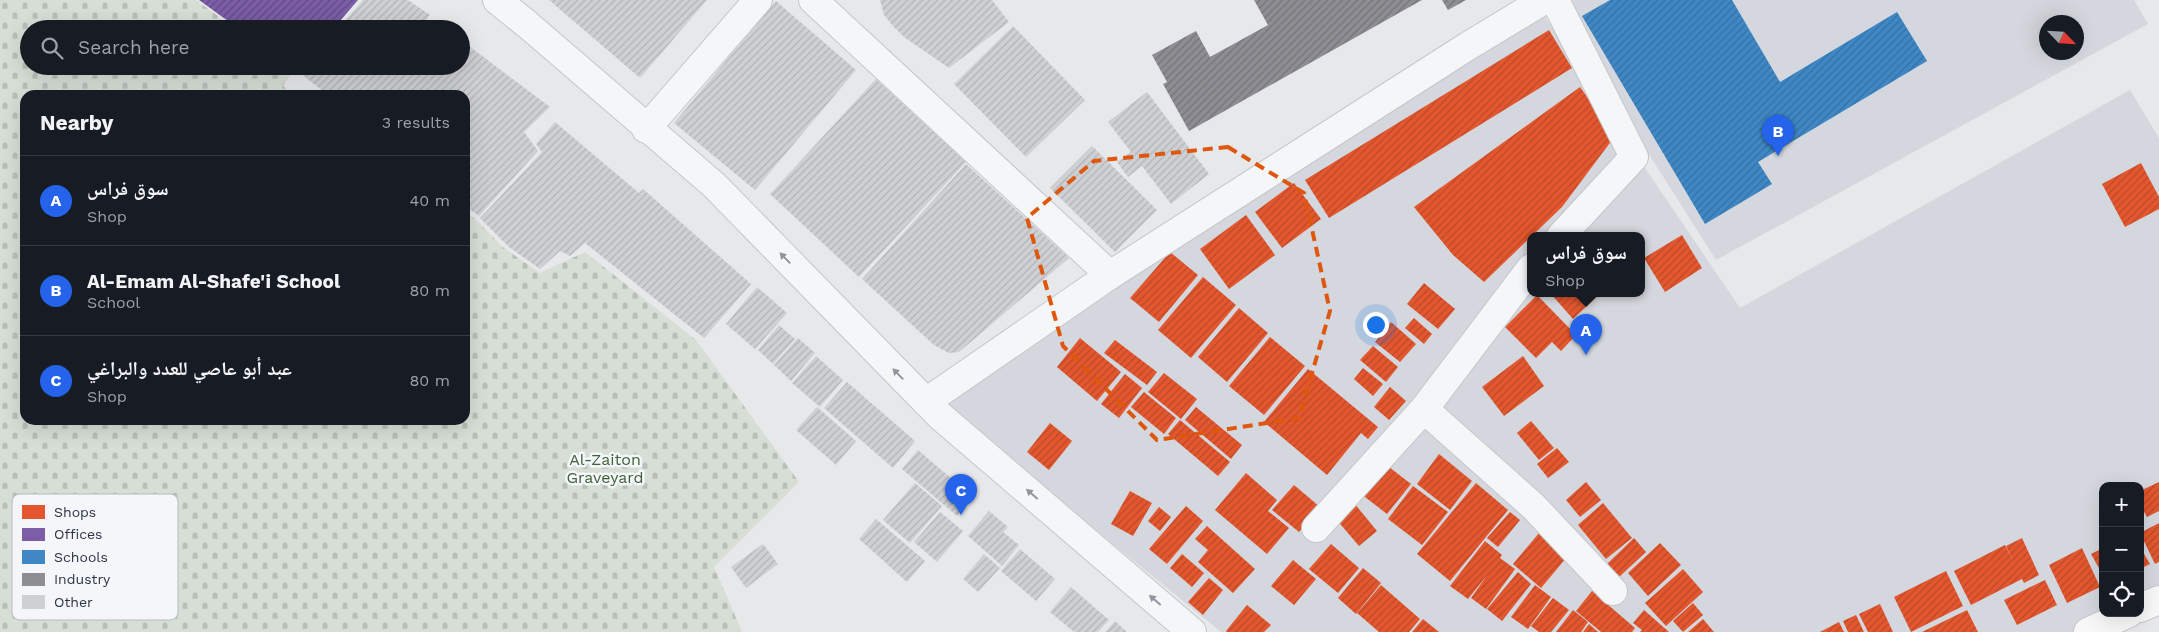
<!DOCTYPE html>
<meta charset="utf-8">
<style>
:root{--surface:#171b24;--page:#242831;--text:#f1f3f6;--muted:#9ea1a6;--line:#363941;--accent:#2563eb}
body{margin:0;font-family:"Work Sans","Noto Naskh Arabic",sans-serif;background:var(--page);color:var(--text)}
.controls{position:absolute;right:15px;bottom:15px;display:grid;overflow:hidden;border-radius:10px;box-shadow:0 5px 20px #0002}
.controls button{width:45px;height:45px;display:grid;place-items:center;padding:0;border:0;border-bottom:1px solid var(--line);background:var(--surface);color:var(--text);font:25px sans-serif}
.compass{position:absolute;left:2039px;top:15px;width:45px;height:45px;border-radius:50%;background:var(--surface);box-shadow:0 5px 20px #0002;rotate:115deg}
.you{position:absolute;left:1375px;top:324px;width:18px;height:18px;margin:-12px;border:4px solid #fff;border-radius:50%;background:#1a73e8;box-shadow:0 0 0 8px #1a73e833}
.badge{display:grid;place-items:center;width:32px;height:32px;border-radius:50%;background:var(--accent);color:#fff;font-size:16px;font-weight:700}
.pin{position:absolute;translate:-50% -41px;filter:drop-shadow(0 1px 2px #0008)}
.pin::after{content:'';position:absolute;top:26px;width:18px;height:15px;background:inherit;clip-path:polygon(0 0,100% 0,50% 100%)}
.popup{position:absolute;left:1527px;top:232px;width:118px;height:65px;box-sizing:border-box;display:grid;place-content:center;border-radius:10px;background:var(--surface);filter:drop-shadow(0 1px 4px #0005);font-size:16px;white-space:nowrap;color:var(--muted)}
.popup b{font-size:19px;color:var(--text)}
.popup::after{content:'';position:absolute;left:50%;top:100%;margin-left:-10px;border:10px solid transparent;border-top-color:var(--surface)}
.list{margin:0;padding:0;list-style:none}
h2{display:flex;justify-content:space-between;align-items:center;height:65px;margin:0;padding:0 20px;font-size:21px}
h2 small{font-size:16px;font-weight:400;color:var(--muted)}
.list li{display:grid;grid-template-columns:32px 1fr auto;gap:15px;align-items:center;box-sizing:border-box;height:90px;padding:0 20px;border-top:1px solid var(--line)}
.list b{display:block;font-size:19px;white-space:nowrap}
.list p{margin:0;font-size:16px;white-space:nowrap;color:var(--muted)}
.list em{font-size:16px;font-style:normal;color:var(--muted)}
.icon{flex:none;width:28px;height:28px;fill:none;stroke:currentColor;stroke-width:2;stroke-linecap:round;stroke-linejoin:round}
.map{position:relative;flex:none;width:2159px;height:632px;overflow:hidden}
.search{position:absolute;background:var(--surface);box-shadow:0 5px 20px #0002;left:20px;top:20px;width:450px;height:55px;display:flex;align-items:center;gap:12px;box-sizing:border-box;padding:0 18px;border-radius:28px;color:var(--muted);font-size:19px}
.panel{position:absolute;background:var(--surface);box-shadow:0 5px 20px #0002;left:20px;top:90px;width:450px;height:335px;border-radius:15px}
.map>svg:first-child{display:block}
</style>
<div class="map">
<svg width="2159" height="632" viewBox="0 0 2159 632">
<defs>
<pattern id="cemetery-stones" width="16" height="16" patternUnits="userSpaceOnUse" patternTransform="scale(1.25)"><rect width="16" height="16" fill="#d6ded6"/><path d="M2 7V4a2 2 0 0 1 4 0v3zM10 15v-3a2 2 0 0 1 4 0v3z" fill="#b8bfb9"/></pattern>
<pattern id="shops-hatch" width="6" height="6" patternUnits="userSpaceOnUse" patternTransform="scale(1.25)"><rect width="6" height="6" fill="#e4572e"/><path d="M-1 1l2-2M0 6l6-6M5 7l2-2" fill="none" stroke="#b94929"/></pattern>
<pattern id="offices-hatch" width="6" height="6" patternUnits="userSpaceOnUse" patternTransform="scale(1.25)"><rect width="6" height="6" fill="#7b5ea7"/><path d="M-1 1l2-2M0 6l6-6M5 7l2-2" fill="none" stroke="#604a82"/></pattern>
<pattern id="schools-hatch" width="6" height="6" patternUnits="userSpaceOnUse" patternTransform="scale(1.25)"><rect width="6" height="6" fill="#3f88c5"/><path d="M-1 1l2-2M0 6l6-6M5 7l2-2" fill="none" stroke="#3570a2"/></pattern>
<pattern id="industry-hatch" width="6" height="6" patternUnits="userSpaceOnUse" patternTransform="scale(1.25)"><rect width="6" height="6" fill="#8d8d92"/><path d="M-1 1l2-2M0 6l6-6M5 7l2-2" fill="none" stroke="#737479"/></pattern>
<pattern id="building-hatch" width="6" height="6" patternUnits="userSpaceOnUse" patternTransform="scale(1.25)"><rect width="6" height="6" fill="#ced0d3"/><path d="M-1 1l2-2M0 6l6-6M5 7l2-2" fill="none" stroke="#b1b3b6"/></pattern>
</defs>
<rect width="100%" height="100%" fill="#e6e8ea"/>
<g fill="#d4d7dd" fill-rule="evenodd">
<path d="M1571,0H2134L2148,24L1716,260L1557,9ZM2046,22H2076V52H2046Z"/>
<path d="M1543,13L1582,75L1740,308L2130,90L2159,138V609L2115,632H1221L939,402ZM1531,236H1641V294H1531ZM2103,486H2140V613H2103Z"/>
</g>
<path fill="url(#cemetery-stones)" d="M0,0H196L236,29H29V66H288L294,70L283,85L290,95H25V420H465V212L475,219L504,248L540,273L585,252L696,340L799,482L714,567L742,632H0Z"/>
<g fill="url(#shops-hatch)">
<path d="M1549,30L1572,68L1329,218L1305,180Z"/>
<path d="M1580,87L1615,136L1562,207L1484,282L1453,255L1414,207Z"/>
<path d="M2141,163L2159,197V209L2125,227L2102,184Z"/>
<path d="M1294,183L1321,219L1282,248L1255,212Z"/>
<path d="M1246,215L1275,255L1229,289L1200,249Z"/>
<path d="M1682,235L1702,268L1665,292L1644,258Z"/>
<path d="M1170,252L1198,275L1159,322L1130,298Z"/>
<path d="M1203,277L1236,305L1191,358L1158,330Z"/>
<path d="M1424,283L1455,309L1438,329L1407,304Z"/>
<path d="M1551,294H1600L1573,319Z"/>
<path d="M1537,295L1576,335L1561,351L1552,342L1536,358L1505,327Z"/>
<path d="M1239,308L1268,333L1227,382L1198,357Z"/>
<path d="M1414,318L1432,334L1424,344L1405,328Z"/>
<path d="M1391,322L1416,344L1400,362L1375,342Z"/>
<path d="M1270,337L1305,366L1264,415L1229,386Z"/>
<path d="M1080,338L1121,372L1097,401L1057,367Z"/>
<path d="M1115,340L1157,372L1147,385L1104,353Z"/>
<path d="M1373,346L1398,367L1386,382L1360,360Z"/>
<path d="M1523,356L1544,386L1504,416L1482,387Z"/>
<path d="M1363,368L1383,384L1373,396L1354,379Z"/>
<path d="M1308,369L1378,427L1368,439L1361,433L1327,475L1264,422Z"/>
<path d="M1164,373L1197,399L1181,419L1148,392Z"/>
<path d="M1125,374L1142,388L1119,418L1101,404Z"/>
<path d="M1390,387L1406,401L1389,420L1374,407Z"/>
<path d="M1144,392L1176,418L1164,434L1131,407Z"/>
<path d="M1196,407L1242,445L1231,459L1185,420Z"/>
<path d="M1180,420L1230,462L1218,476L1168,434Z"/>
<path d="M1531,421L1554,448L1539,460L1517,433Z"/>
<path d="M1050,423L1072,441L1049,470L1027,452Z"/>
<path d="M1557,448L1569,462L1548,478L1537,464Z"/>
<path d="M1439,454L1472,481L1450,510L1417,484Z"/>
<path d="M1380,460L1411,484L1387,514L1356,490Z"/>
<path d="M1246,473L1277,500L1268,511L1289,528L1267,554L1215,510Z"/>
<path d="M1586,482L1601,500L1580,517L1566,500Z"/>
<path d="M2159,482V511L2147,517L2140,505V491Z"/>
<path d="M1476,483L1508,510L1450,581L1417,554Z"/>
<path d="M1294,485L1320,507L1299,532L1272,510Z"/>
<path d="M1413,486L1448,512L1422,545L1388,519Z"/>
<path d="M1130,491L1152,503L1133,536L1111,524Z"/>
<path d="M1354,503L1377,531L1359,546L1336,519Z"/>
<path d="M1603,503L1632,538L1606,559L1578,525Z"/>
<path d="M1186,506L1203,521L1167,564L1149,549Z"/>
<path d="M1159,507L1171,517L1160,531L1148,521Z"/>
<path d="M1510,512L1520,520L1498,547L1487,538Z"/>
<path d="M2159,523V562L2155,564L2140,533Z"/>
<path d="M1207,526L1255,569L1233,593L1198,562L1208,550L1195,539Z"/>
<path d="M1539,533L1567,557L1541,588L1513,564Z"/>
<path d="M1634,538L1646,552L1619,577L1607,564Z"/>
<path d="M2022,538L2039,575L2024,583L2022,579L1971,605L1954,571L2005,545L2013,561L2006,546Z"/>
<path d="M1485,541L1502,555L1500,558L1515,569L1486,609L1471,598L1488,574L1468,599L1450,586Z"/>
<path d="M1660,543L1681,565L1648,596L1628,573Z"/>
<path d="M1331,544L1359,568L1338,593L1309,569Z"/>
<path d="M2140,547L2150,564L2140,569Z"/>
<path d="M2082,548L2100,587L2067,603L2049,565Z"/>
<path d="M2103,548V575L2091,554Z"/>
<path d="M1182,554L1204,573L1192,587L1170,568Z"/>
<path d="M1293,560L1316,579L1294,605L1271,586Z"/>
<path d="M1363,568L1381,583L1356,614L1338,598Z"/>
<path d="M1683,569L1703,592L1666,626L1645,603Z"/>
<path d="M1946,571L1963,606L1911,632L1894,597Z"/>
<path d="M1518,572L1531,584L1502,621L1487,609Z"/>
<path d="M1209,578L1223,590L1203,615L1188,602Z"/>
<path d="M2045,580L2057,605L2017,625L2004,600Z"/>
<path d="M1381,585L1420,619L1409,632H1379L1357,613Z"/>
<path d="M1535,585L1551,597L1528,629L1511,617Z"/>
<path d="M1592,591L1635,628L1632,632H1601L1576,611Z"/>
<path d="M1553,598L1569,610L1551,632H1539L1531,626Z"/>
<path d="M1693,603L1703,615L1683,632L1673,621Z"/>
<path d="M1880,604L1893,632H1868L1859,614Z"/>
<path d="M1247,605L1271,625L1264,632H1227L1226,631Z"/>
<path d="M1573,610L1588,622L1581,632H1556Z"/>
<path d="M1644,610L1669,632H1640L1642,630L1633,623Z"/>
<path d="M1967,610L1978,632H1922Z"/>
<path d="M1856,615L1864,632H1848L1843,621Z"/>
<path d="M1423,619L1439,632H1412Z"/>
<path d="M1703,619L1714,632H1688Z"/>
<path d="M1839,622L1844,632H1820Z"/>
<path d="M1589,624L1598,632H1583Z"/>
</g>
<path fill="url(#offices-hatch)" d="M199,0H358L333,29H239Z"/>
<path fill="url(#schools-hatch)" d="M1610,0H1732L1780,82L1897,12L1927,61L1758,162L1772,184L1705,224L1582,16Z"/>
<g fill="url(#industry-hatch)">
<path d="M1254,0H1422L1189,131L1163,84L1167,82L1152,55L1196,31L1210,57L1268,25Z"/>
<path d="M1442,0H1466L1448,10Z"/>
</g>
<g fill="url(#building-hatch)">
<path d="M363,0H408L430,15L419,29H338Z"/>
<path d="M549,0H707L640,78Z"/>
<path d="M880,0H992L1009,22L949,68L904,37L893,26L884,15Z"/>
<path d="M776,1L856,70L755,190L674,123Z"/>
<path d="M440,23L447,29H435Z"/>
<path d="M1013,26L1085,100L1026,157L954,84Z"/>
<path d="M461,40L550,107L524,132L538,151L479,216L465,206V95H328L300,73L306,66H461Z"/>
<path d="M876,79L966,162L859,277L770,194Z"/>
<path d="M1147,92L1209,174L1171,204L1142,166L1128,177L1117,162L1131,152L1108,122Z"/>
<path d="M555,122L639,193L643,189L751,284L704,338L585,243L570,256L560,251L540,269L509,247L480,218L542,152L536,144Z"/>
<path d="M1092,146L1157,210L1115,252L1050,188Z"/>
<path d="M966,164L1069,258L959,352L949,353L934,345L862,279Z"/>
<path d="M757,287L787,313L755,349L726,324Z"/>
<path d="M779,325L795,339L773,364L758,350Z"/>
<path d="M798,338L815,353L791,381L774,365Z"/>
<path d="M816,356L843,380L820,407L792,383Z"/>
<path d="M847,382L915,441L893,468L824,408Z"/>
<path d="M817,407L856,441L836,465L796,430Z"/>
<path d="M918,450L973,497L957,516L902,469Z"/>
<path d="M915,483L942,506L910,543L883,520Z"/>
<path d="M989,511L1008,527L1003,532L1019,545L1002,566L968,536Z"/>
<path d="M940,512L963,531L937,562L914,542Z"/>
<path d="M876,519L925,561L907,582L859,539Z"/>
<path d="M763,544L778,564L746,588L731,567Z"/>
<path d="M1020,549L1055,579L1036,601L1001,571Z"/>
<path d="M984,554L1000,568L978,592L963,579Z"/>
<path d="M1071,587L1109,620L1098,632H1074L1050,612Z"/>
<path d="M1115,621L1127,632H1105Z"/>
</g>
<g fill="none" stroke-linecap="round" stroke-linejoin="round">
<defs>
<g id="minor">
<path d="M497,0L528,25L714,185L939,415L1192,632"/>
<path d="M813,0L1110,275"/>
<path d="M1555,0L1634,157L1561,236"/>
<path d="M646,129L758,0"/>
<path d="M926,402L1110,275L1468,46L1544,0"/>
<path d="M1424,409L1534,507L1613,591"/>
<path d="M1316,528L1424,409L1531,268"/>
</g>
<g id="major">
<path d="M2140,608L2159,600"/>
<path d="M2088,632L2129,613"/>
</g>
</defs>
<use href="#minor" stroke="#c4c6c8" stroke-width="30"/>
<use href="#major" stroke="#c2c5c8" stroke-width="30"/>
<use href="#minor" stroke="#f5f6f7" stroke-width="28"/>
<use href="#major" stroke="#f8f8f8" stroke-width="28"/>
</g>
<defs><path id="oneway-solid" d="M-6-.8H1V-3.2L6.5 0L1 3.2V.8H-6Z" transform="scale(1.25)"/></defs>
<g fill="#90959e">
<use href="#oneway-solid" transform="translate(785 258) rotate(-134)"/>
<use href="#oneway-solid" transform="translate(898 374) rotate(-134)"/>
<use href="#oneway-solid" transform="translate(1032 494) rotate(-139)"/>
<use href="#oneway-solid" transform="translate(1155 600) rotate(-139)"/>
</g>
<path fill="none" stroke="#df570f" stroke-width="4" stroke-dasharray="10 6" stroke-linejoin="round" d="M1228,147L1304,193L1330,311L1299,418L1157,440L1063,346L1027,218L1094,161Z"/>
<g text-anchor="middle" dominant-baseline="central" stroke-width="5" stroke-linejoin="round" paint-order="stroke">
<g font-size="16" fill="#3f6138" stroke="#f4f6f9">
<text x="605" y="459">Al-Zaiton<tspan x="605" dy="18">Graveyard</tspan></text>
</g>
</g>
<rect x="12" y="494" width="166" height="126" rx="8" fill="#f4f6f9" stroke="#b8bcc3" stroke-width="1"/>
<rect x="22" y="505" width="23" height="14" fill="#e4572e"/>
<rect x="22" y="528" width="23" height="13" fill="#7b5ea7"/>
<rect x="22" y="550" width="23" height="14" fill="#3f88c5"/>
<rect x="22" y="573" width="23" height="13" fill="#8d8d92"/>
<rect x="22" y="595" width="23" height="14" fill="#ced0d3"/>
<g font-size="14" fill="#2b3445">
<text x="54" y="517">Shops</text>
<text x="54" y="539">Offices</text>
<text x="54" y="562">Schools</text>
<text x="54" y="584">Industry</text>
<text x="54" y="607">Other</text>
</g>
</svg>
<div class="controls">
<button>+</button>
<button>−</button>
<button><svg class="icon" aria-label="locate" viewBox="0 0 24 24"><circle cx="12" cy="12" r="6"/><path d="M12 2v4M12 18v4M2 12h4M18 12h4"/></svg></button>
</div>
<svg class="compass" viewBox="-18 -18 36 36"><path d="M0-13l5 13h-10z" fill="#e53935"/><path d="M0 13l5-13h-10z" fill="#9ea1a6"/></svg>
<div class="you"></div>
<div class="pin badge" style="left:1586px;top:355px">A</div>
<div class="popup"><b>سوق فراس</b>Shop</div>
<div class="pin badge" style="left:1778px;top:156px">B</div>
<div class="pin badge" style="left:961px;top:515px">C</div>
<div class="search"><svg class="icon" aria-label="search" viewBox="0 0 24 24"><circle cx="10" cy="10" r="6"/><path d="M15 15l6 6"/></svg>Search here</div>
<section class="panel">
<h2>Nearby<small>3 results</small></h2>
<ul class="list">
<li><span class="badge">A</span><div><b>سوق فراس</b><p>Shop</p></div><em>40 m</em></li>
<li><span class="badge">B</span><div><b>Al-Emam Al-Shafe'i School</b><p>School</p></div><em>80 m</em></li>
<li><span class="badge">C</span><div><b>عبد أبو عاصي للعدد والبراغي</b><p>Shop</p></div><em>80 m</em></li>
</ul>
</section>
</div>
